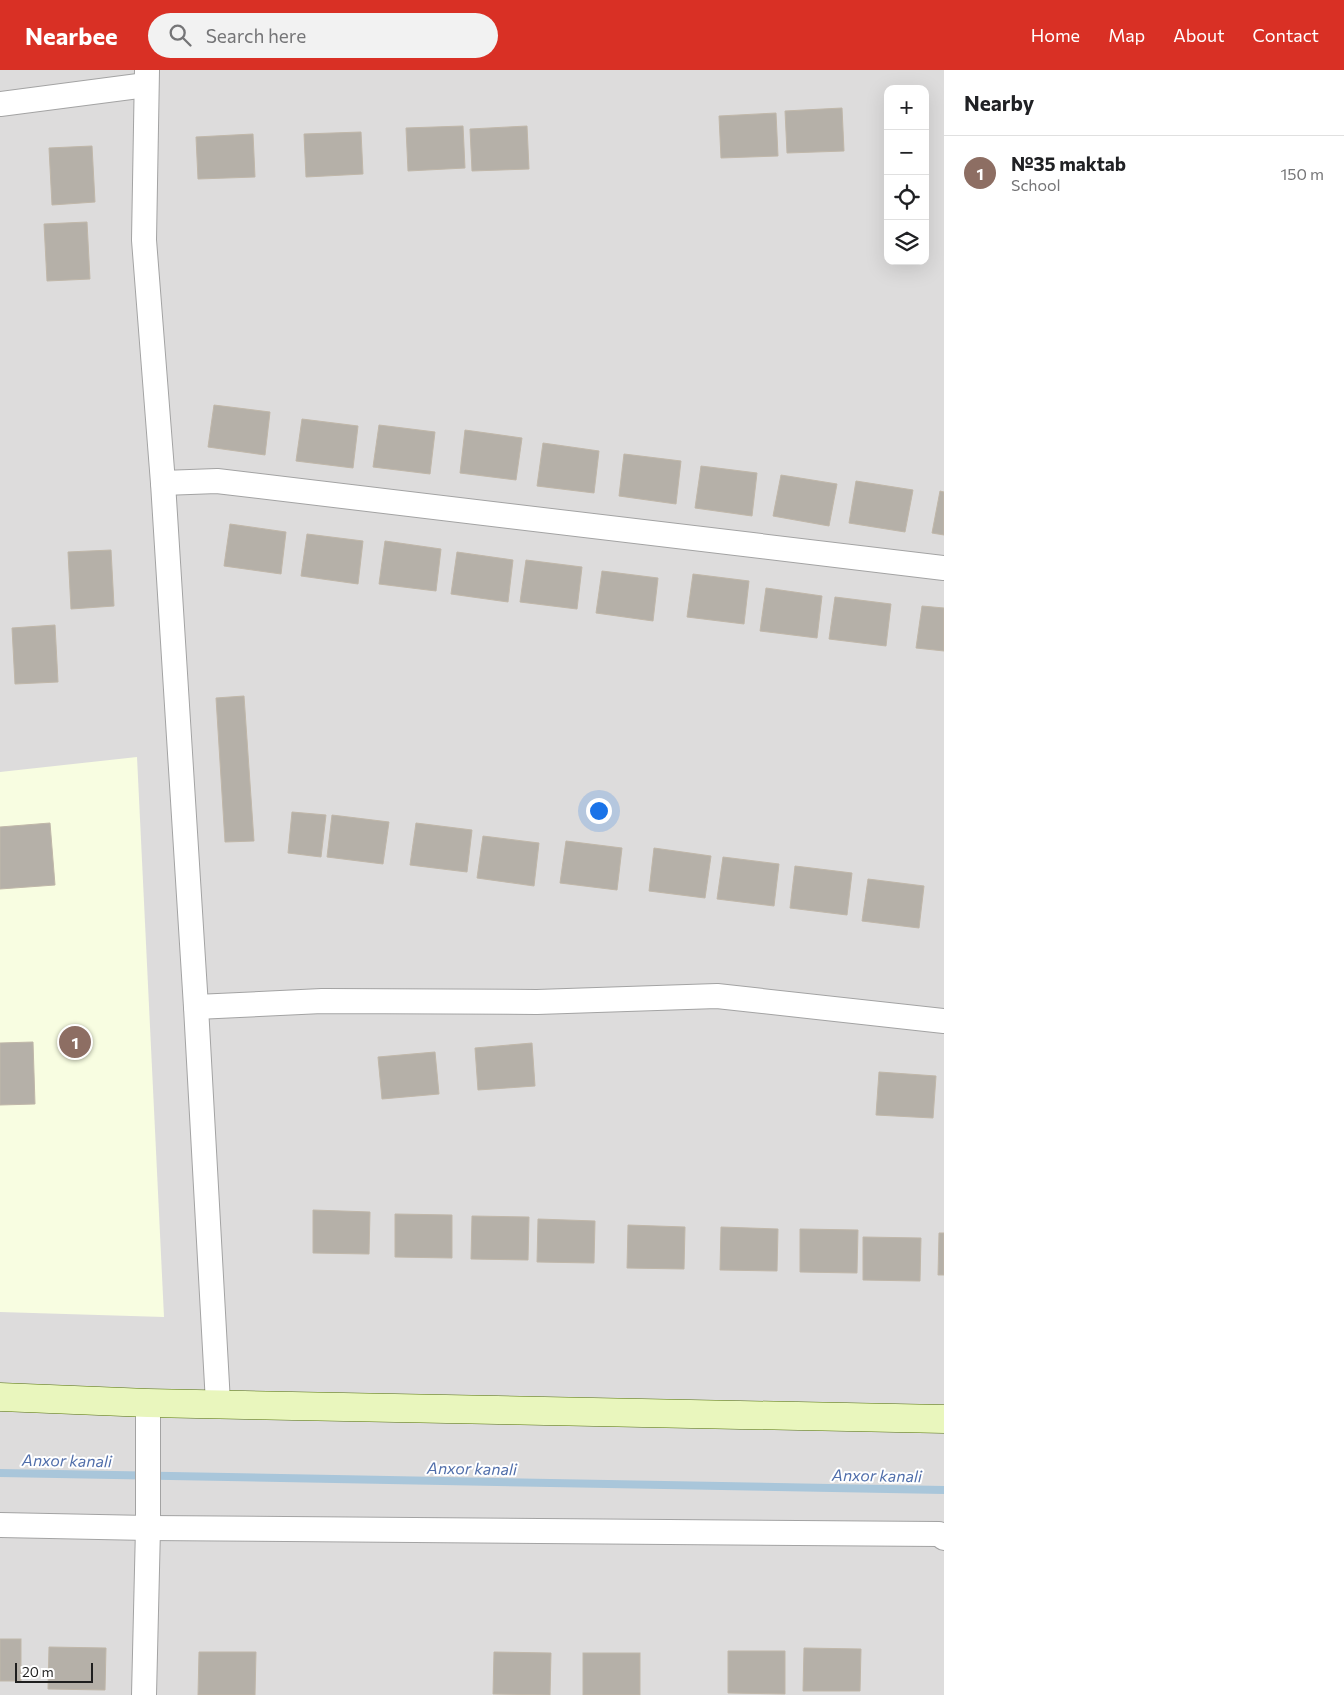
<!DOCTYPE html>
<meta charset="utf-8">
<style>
:root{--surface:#fff;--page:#f2f2f2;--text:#202124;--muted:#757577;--line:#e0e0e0;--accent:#d93025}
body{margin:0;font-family:Commissioner,sans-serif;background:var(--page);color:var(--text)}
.controls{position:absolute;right:15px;top:15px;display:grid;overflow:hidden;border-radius:10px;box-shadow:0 5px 20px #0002}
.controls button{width:45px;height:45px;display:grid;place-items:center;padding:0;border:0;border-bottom:1px solid var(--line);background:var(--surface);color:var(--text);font:25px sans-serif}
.scale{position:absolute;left:15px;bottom:12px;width:78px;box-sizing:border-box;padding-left:5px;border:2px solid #1f1f1f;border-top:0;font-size:14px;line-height:18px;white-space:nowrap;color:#1f1f1f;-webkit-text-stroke:4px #fff;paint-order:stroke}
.you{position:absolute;left:598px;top:740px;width:18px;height:18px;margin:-12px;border:4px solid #fff;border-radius:50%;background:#1a73e8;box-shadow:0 0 0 8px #1a73e833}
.badge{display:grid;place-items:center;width:32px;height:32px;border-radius:50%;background:var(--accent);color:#fff;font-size:16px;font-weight:700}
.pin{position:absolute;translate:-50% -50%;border:2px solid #fff;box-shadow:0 1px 5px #0006}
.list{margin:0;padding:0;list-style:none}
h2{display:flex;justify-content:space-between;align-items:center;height:65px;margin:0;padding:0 20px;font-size:21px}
h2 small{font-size:16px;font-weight:400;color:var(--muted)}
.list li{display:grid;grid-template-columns:32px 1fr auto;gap:15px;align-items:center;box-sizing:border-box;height:75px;padding:0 20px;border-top:1px solid var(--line)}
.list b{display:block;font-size:19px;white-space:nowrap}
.list p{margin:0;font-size:16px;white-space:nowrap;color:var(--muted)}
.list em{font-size:16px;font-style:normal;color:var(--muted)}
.icon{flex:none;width:28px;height:28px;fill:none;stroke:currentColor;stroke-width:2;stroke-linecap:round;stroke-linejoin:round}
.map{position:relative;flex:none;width:944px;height:1625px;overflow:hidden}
header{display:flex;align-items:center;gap:30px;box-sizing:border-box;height:70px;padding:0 25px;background:var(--accent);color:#fff}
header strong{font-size:24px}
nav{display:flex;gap:28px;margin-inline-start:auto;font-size:18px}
.search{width:350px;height:45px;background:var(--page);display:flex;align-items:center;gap:12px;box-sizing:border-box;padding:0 18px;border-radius:28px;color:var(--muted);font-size:19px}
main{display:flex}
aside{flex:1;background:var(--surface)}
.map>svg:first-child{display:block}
</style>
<header>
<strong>Nearbee</strong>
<div class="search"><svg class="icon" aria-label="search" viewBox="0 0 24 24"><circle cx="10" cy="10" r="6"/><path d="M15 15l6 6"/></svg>Search here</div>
<nav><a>Home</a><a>Map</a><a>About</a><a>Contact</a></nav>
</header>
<main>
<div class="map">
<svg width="944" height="1625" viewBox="0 0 944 1625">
<rect width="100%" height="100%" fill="#efeee6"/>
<path fill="#dddcdc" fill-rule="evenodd" d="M0,0H944V1625H0ZM888,19H925V191H888Z"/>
<path fill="#f8fde1" d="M137,687L164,1247L0,1242V702Z"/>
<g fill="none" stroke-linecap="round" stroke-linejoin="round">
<path stroke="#a9c6da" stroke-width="8" d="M0,1403L944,1420"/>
</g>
<g fill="#b5b0a8" stroke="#c0b7a9">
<path d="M842,38L844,81L787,83L785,41Z"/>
<path d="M776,43L778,86L721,88L719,46Z"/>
<path d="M463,56L465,98L408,101L406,58Z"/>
<path d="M527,56L529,99L472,101L470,59Z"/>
<path d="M361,62L363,104L306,107L304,64Z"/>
<path d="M253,64L255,107L198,109L196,67Z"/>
<path d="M92,76L95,132L52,135L49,78Z"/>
<path d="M87,152L90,209L47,211L44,154Z"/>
<path d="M214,335L270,342L265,385L208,377Z"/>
<path d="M302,349L358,356L353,398L296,391Z"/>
<path d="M379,355L435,362L430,404L373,397Z"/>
<path d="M465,360L522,368L516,410L460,403Z"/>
<path d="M543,373L599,381L594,423L537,416Z"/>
<path d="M624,384L681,391L676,434L619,426Z"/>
<path d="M701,396L757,403L752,446L695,438Z"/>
<path d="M781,405L837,414L829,456L773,446Z"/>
<path d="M856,411L913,420L905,462L849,453Z"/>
<path d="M940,421L944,422V465L932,463Z"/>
<path d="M230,454L286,462L281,504L224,496Z"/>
<path d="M307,464L363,471L358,514L301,506Z"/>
<path d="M385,471L441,479L436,521L379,514Z"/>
<path d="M111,480L114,536L71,539L68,482Z"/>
<path d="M457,482L513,490L508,532L451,524Z"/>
<path d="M526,490L582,497L577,539L520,532Z"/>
<path d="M602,501L658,508L653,551L596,543Z"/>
<path d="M693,504L749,511L744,554L687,547Z"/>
<path d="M766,518L822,526L817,568L760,561Z"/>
<path d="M835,527L891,534L886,576L829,569Z"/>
<path d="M922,536L944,538V581L916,578Z"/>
<path d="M55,555L58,612L15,614L12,558Z"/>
<path d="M244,626L254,771L225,772L216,628Z"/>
<path d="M292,742L326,745L321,787L288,783Z"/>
<path d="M332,745L389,752L383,794L327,787Z"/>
<path d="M50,753L55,815L0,819V757Z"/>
<path d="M416,753L472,760L467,802L410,795Z"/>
<path d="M483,766L539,773L534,816L477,808Z"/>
<path d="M566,771L622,778L617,820L560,813Z"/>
<path d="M654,778L711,786L705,828L649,821Z"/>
<path d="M723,787L779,794L774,836L717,829Z"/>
<path d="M795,796L852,803L847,845L790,838Z"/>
<path d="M868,809L924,816L919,858L862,851Z"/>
<path d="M33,972L35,1034L0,1035V973Z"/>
<path d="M532,973L535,1016L478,1020L475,978Z"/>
<path d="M435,982L439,1024L382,1029L378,987Z"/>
<path d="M879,1002L936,1006L933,1048L876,1045Z"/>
<path d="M313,1140L370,1142L369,1184L313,1183Z"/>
<path d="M395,1144L452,1145V1188L395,1187Z"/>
<path d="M472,1146L529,1147L528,1190L471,1189Z"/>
<path d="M538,1149L595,1151L594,1193L537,1192Z"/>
<path d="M628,1155L685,1157L684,1199L627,1198Z"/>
<path d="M721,1157L778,1159L777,1201L720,1200Z"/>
<path d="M800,1159L858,1160L857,1203L800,1202Z"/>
<path d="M939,1163H944V1205H938Z"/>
<path d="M863,1167L921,1168L920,1211L863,1210Z"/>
<rect x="0" y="1569" width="21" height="42"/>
<path d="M49,1577L106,1578L105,1620L48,1619Z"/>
<path d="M804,1578L861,1579L860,1621H803Z"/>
<path d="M728,1581H785V1624L728,1623Z"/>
<path d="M199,1582H256L255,1625H198Z"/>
<path d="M494,1582L551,1583L550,1625L493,1624Z"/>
<rect x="583" y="1583" width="57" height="42"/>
</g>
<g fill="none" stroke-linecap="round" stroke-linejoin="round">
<defs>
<g id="street">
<path d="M147,0L144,170L163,413L196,937L218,1333"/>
<path d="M0,34L146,15"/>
<path d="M163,413L217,411L944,498"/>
<path d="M196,937L322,931L537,932L717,926L944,951"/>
<path d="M0,1455L148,1458L939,1464L944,1468"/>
<path d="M144,1625L148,1458V1333"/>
</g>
<path id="secondary" d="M0,1327L148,1333L944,1349"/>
</defs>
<use href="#street" stroke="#a3a3a3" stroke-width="26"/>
<use href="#secondary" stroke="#54710b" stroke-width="29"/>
<use href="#street" stroke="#fff" stroke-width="24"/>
<use href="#secondary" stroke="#e9f6bd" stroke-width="28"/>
</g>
<g text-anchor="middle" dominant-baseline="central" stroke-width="4" stroke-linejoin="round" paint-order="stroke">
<g font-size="16" font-style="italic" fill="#506eaa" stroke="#fff">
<text transform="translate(67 1390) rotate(1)">Anxor kanali</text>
<text transform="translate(472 1398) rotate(1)">Anxor kanali</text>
<text transform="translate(877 1405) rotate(1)">Anxor kanali</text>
</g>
</g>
</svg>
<div class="controls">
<button>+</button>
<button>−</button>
<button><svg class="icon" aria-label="locate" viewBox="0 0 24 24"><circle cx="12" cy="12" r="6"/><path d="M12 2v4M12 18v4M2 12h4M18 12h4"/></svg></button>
<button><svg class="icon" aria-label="layers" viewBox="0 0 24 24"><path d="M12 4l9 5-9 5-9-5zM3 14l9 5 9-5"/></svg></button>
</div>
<div class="scale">20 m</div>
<div class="you"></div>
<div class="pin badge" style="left:75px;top:972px;background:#8d6e63">1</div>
</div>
<aside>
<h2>Nearby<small></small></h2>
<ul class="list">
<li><span class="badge" style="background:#8d6e63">1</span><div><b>№35 maktab</b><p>School</p></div><em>150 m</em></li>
</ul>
</aside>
</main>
